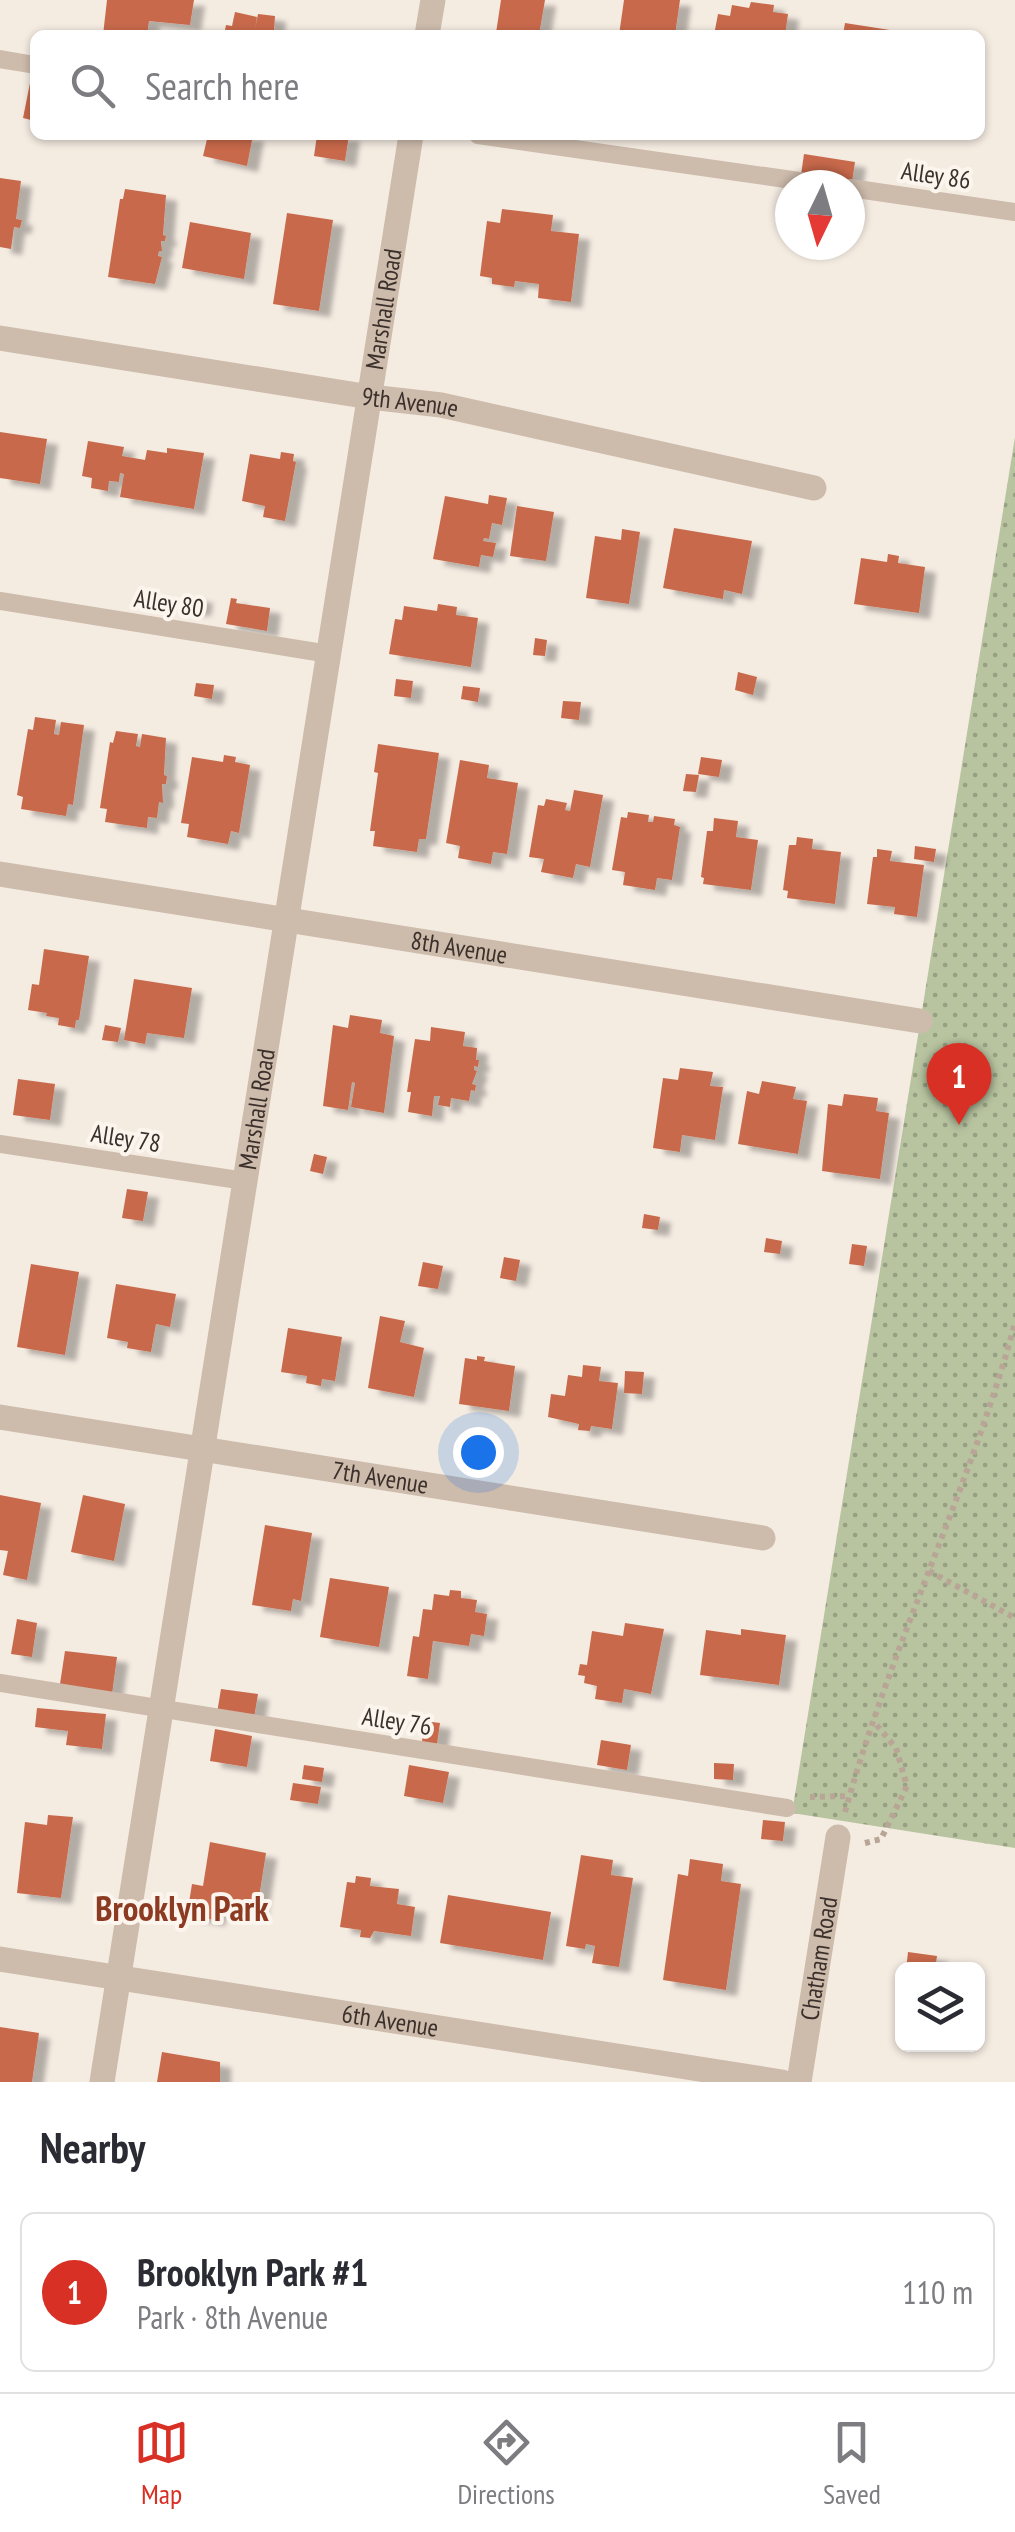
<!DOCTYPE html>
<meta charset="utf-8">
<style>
:root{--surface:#fff;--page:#f2f2f3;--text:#2b2b33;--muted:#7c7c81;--line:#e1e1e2;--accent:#d93025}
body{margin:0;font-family:"PT Sans Narrow",sans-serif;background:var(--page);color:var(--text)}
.controls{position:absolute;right:30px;bottom:30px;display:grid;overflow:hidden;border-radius:15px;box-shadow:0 2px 8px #0004}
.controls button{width:90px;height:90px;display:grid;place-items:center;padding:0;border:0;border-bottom:2px solid var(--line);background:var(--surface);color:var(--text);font:50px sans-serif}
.compass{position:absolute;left:775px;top:170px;width:90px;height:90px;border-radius:50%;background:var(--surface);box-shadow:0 2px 8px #0004;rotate:185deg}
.you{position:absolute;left:478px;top:1452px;width:35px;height:35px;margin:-25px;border:8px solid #fff;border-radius:50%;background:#1a73e8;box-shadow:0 0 0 15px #1a73e833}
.badge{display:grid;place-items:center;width:65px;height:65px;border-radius:50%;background:var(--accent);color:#fff;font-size:32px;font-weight:700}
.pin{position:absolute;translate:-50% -82px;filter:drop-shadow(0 2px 5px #0008)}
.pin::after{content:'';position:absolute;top:52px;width:35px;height:30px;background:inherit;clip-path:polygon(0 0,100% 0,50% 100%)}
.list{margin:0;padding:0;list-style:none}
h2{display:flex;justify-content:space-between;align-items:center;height:130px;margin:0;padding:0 40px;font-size:42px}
h2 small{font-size:32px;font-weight:400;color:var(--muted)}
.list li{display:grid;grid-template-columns:65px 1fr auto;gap:30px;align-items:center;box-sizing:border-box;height:160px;margin:0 20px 20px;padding:0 20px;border:2px solid var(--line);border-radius:15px}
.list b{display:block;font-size:38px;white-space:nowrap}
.list p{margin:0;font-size:32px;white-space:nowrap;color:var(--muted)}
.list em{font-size:32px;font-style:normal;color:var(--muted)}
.icon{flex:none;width:55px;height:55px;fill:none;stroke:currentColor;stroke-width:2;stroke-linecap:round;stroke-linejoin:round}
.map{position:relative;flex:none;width:1015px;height:2082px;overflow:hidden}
.search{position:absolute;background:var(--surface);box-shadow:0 2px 8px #0004;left:30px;right:30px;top:30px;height:110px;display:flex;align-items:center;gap:25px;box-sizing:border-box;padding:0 35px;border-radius:15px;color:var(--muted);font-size:38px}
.sheet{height:310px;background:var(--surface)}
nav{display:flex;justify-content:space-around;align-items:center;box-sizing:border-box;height:140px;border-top:2px solid var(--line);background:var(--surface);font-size:28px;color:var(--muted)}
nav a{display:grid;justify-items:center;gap:5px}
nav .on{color:var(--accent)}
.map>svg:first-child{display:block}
</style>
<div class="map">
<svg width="1015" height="2082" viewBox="0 0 1015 2082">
<defs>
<pattern id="park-dots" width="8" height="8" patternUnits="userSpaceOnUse" patternTransform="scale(2.5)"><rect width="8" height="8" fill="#b8c4a0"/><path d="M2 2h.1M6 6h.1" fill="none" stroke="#97a083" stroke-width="1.8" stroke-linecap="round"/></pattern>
<filter id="shadow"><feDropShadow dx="11" dy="6" stdDeviation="2.5" flood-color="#0004"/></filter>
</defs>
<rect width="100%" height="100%" fill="#f4ebe1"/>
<path fill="url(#park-dots)" d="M1015,437V1848L792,1813Z"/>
<g fill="#c8694b" filter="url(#shadow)">
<path d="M107,0H194L190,25L149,21L147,35H103Z"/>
<path d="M501,0H545L539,35L496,33Z"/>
<path d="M624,0H680L675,35H619Z"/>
<path d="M751,2L774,5L773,12L788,14L785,35H714L718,14L730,16L732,5L749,8Z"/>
<path d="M235,12L257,17L255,29L258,14L275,16L274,30H269L268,35H224L226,25L232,26Z"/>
<path d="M845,23L909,33L908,35H843Z"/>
<path d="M31,78H35V121L23,118Z"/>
<path d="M208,135H253L247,166L203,156Z"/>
<path d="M317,135H349L345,161L314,156Z"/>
<path d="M804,154L855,162L852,182L801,175Z"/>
<path d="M0,178L21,181L16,219L22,220L20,228L14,227L11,249L0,247Z"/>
<path d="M125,189L166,195L163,235L166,236L165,241H161L162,251H159L158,256L162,257L155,284L108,277L120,199H123Z"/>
<path d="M502,209L553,215L551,231L579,234L571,302L538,298L539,284L515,281L514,287L492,284V278L480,276L487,221L500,223Z"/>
<path d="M287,213L333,220L319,311L273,304Z"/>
<path d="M190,222L251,233L244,279L182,268Z"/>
<path d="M0,432L47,439L40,484L0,478Z"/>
<path d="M88,441L124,447L122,456L145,460L147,450L167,453V448L204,453L194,509L120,497L124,474L120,473L119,482L109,481L108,491L91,488L92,478L82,476Z"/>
<path d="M281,452L294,454L293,461L296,462L285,521L263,517L265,506L242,501L250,454L280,459Z"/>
<path d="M489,495L507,498L502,525L492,523L489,539L484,538L483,541L496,543L493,557L481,555L479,567L433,559L445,496L488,504Z"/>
<path d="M517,506L554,512L546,561L510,556Z"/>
<path d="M674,528L752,541L742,594L724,590L723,599L663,588Z"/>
<path d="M622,529L640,532L629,604L586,598L595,536L621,540Z"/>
<path d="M888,554L899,556L898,563L925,567L919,613L854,604L861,558L887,562Z"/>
<path d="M185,595L202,597L200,610L183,609Z"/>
<path d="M231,598L237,599L236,603L270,608L267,631L226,624Z"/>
<path d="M438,604L457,607L456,615L478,618L471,667L389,654L395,619L402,620L404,606L437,611Z"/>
<path d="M535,638L547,640L545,656L533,655Z"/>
<path d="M738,672L757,677L753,695L735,690Z"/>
<path d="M396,679L413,681L411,698L394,696Z"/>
<path d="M196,683L214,685L212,699L194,696Z"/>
<path d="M463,686L480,688L478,702L461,699Z"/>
<path d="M563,701L581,702L579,720L561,718Z"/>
<path d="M35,717L56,720L54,734L59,735L61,722L84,725L73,805L68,804L66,816L21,809L23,797L17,795L28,729L33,730Z"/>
<path d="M116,731L138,734L136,746L140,747L142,734L166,738L164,775L167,776L166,784H162L163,803L159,802L157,818L148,817L147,828L105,822L107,809L100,808L110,742L113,743Z"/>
<path d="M378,744L439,753L426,839H419L417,852L373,846L375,831H370L378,773L374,772Z"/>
<path d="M224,755L236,757L235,762L250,765L239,833L231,831L228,844L187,837L189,824L181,823L192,757L223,762Z"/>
<path d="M701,757L722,760L719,777L698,774Z"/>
<path d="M460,760L489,765L487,778L518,783L507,854L493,852L491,864L458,858L460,846L446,843Z"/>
<path d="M686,774L699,775L696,792L683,791Z"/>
<path d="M574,790L603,795L590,867L576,864L573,878L541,872L544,859L529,857L538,805L544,806L546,799L567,803L565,810L570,811Z"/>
<path d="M628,812L649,815L648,822H653L654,816L675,819L674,825L680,827L672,880L657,878L655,890L623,885L625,872L612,870L621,817L627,818Z"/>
<path d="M714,818L738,821L736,837L758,840L751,890L703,884L704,878L701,877L707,831H713Z"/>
<path d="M797,837L813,839L812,849L841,852L835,904L787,898L788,891L783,890L789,845H796Z"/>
<path d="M915,846L936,849L934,862L914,859Z"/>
<path d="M877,849L892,851L890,861L924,865L917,917L894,914L895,907L867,904L873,857H877Z"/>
<path d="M44,949L89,956L79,1020H76L75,1028L58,1025L59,1018L46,1016L47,1013L28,1010L32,984L39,985Z"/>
<path d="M134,979L192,988L184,1038L147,1033L145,1044L124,1040Z"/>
<path d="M350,1015L382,1020L380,1033L394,1036L384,1113L351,1107L355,1083L352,1082L348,1110L323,1106L333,1025L348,1028Z"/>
<path d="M105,1025L121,1028L118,1042L102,1040Z"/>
<path d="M431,1027L465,1032L463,1046L477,1048L476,1060H479L478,1067L474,1066V1070L477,1071L472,1084L476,1085L475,1091L471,1090L469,1101L451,1098L450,1107L438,1105L440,1096H434L432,1116L408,1112L411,1092H407L415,1039L430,1041Z"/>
<path d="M680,1068L713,1072L710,1086L723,1087L715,1140L682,1135L680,1152L653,1148L663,1078L678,1080Z"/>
<path d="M18,1079L55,1084L50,1120L13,1115Z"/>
<path d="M762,1081L796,1087L793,1099L807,1101L798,1154L738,1144L747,1091L759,1094Z"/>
<path d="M844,1094L878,1098L876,1111L889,1113L880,1179L822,1171L828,1104L842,1106Z"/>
<path d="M314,1154L327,1157L323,1174L310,1171Z"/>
<path d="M127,1189L148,1192L143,1221L122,1218Z"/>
<path d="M644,1214L660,1217L658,1230L642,1228Z"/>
<path d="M766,1238L782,1241L780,1254L764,1252Z"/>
<path d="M852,1244L867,1246L864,1266L849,1264Z"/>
<path d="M504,1257L520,1260L516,1281L500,1278Z"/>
<path d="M423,1262L443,1266L438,1289L418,1286Z"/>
<path d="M31,1264L79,1272L65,1355L17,1347Z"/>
<path d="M116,1284L176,1294L170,1327L156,1324L151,1352L127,1348L128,1342L107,1338Z"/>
<path d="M380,1316L405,1321L400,1342L424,1348L414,1397L368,1388Z"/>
<path d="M288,1328L342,1337L335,1381L322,1379L321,1386L306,1383L307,1376L281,1372Z"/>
<path d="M477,1356L485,1357L484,1361L515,1366L509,1411L459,1404L465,1358L477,1360Z"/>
<path d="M583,1365L601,1367L599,1381L618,1383L612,1429L591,1426L590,1431L578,1430L579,1424L548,1417L551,1394L565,1396L568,1375L582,1377Z"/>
<path d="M625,1371L644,1372L642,1394L624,1393Z"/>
<path d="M0,1495L41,1503L27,1580L3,1575L8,1551L0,1550Z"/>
<path d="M83,1495L125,1504L114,1561L71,1552Z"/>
<path d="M265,1525L312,1533L301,1601L293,1599L291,1611L252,1605Z"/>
<path d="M330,1578L389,1587L379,1647L320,1637Z"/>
<path d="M450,1590L461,1591V1598L477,1600L475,1612L487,1614L484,1636L471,1634L469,1646L433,1641L428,1679L407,1676L413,1636L419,1637L423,1609L432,1610L434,1594L449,1596Z"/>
<path d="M17,1619L37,1623L32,1657L11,1654Z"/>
<path d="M625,1623L664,1629L651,1694L624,1689L622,1703L595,1699L597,1686L584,1683L585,1676L578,1675L580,1664L587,1665L592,1631L623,1636Z"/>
<path d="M741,1629L786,1635L779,1685L700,1675L706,1630L741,1635Z"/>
<path d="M65,1651L117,1657L112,1694L60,1684Z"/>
<path d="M221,1689L258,1694L254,1718L217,1713Z"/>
<path d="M37,1708L106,1714L102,1749L66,1745L68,1731L35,1727Z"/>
<path d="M424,1721L440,1723L437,1744L422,1742Z"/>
<path d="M215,1729L252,1736L247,1767L210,1761Z"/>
<path d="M601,1740L631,1745L627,1770L597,1765Z"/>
<path d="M714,1763L734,1764L733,1780L714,1779Z"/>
<path d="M304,1765L324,1768L322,1782L302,1779Z"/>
<path d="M409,1765L449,1772L443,1803L404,1796Z"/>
<path d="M293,1783L321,1787L318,1804L290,1800Z"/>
<path d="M48,1815L73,1817L61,1898L17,1893L25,1822L47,1825Z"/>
<path d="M763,1820L785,1822L783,1841L761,1839Z"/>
<path d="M210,1842L266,1853L257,1910L217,1905L214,1920L187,1915L192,1884L203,1886Z"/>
<path d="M581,1855L613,1860L611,1875L633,1878L619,1967L592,1963L595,1946L586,1944L585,1949L566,1946Z"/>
<path d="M690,1859L723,1864L721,1881L741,1884L726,1990L663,1980L678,1874L688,1876Z"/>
<path d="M356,1876L371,1878L370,1886L399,1889L397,1904L415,1907L411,1936L374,1931L370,1938L360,1937L361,1930L340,1927L347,1882L355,1883Z"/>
<path d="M448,1895L551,1912L543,1960L440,1943Z"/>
<path d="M908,1952L937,1956L935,1970H906Z"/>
<path d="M0,2027L39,2033L32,2082H0Z"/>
<path d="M162,2052L220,2062V2082H157Z"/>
</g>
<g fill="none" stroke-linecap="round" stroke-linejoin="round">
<g stroke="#b9a596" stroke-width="6" stroke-dasharray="5 5" stroke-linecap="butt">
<path d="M929,1571L1015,1618"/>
<path d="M810,1797L850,1796"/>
<path d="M845,1812C891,1645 970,1489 1015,1323"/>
<path d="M865,1843L881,1839L907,1786L896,1748L875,1723"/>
</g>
<g stroke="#cdbbac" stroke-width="18">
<path d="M0,59L35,65"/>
<path d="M478,135L827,185"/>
<path d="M850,188L1015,212"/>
<path d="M0,601L329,654"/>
<path d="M0,1144L245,1181"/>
<path d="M0,1683L787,1808"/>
</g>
<g stroke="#cdbbac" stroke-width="25">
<path d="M427,35L433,0"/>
<path id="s1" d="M0,338L370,397L441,405L814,488"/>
<path id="s2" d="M0,874L920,1021"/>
<path id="s3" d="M0,1417L763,1538"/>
<path id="s4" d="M0,1959L782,2082"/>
<path id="s5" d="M102,2082L411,135"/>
<path id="s6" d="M799,2082L838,1837"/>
</g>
</g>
<g text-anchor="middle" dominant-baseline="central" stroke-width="8" stroke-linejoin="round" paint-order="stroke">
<g font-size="25" fill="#3b302b" stroke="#fbf5ee">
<text transform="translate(936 175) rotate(8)">Alley 86</text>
<text stroke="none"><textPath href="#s5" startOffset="1795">Marshall Road</textPath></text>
<text stroke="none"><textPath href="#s1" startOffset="415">9th Avenue</textPath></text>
<text transform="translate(169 603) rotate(9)">Alley 80</text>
<text stroke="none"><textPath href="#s2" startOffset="465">8th Avenue</textPath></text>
<text stroke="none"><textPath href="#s5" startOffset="985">Marshall Road</textPath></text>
<text transform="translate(126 1138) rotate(9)">Alley 78</text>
<text stroke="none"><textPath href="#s3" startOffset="385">7th Avenue</textPath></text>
<text transform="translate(397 1721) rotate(9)">Alley 76</text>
<text stroke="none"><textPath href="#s6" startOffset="125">Chatham Road</textPath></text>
<text stroke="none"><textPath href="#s4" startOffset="395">6th Avenue</textPath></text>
</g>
<g font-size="35" font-weight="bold" fill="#8c3b22" stroke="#fbf5ee">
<text x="182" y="1908">Brooklyn Park</text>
</g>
</g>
</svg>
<div class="controls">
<button><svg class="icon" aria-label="layers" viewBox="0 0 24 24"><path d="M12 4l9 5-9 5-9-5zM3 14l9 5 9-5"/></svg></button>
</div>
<svg class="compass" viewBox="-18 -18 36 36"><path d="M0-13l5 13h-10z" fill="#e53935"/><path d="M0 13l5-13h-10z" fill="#7c7c81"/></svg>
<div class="you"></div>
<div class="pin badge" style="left:959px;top:1125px">1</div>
<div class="search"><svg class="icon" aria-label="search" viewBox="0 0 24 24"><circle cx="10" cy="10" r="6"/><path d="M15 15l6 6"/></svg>Search here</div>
</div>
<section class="sheet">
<h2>Nearby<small></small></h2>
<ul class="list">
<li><span class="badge">1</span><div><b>Brooklyn Park #1</b><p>Park · 8th Avenue</p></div><em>110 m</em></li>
</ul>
</section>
<nav>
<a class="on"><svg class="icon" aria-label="map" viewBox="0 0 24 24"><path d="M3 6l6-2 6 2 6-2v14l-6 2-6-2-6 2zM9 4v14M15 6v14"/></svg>Map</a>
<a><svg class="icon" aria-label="directions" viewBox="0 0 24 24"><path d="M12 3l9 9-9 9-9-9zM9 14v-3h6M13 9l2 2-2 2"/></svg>Directions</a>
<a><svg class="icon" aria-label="saved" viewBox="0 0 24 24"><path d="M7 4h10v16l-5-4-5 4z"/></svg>Saved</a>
</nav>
